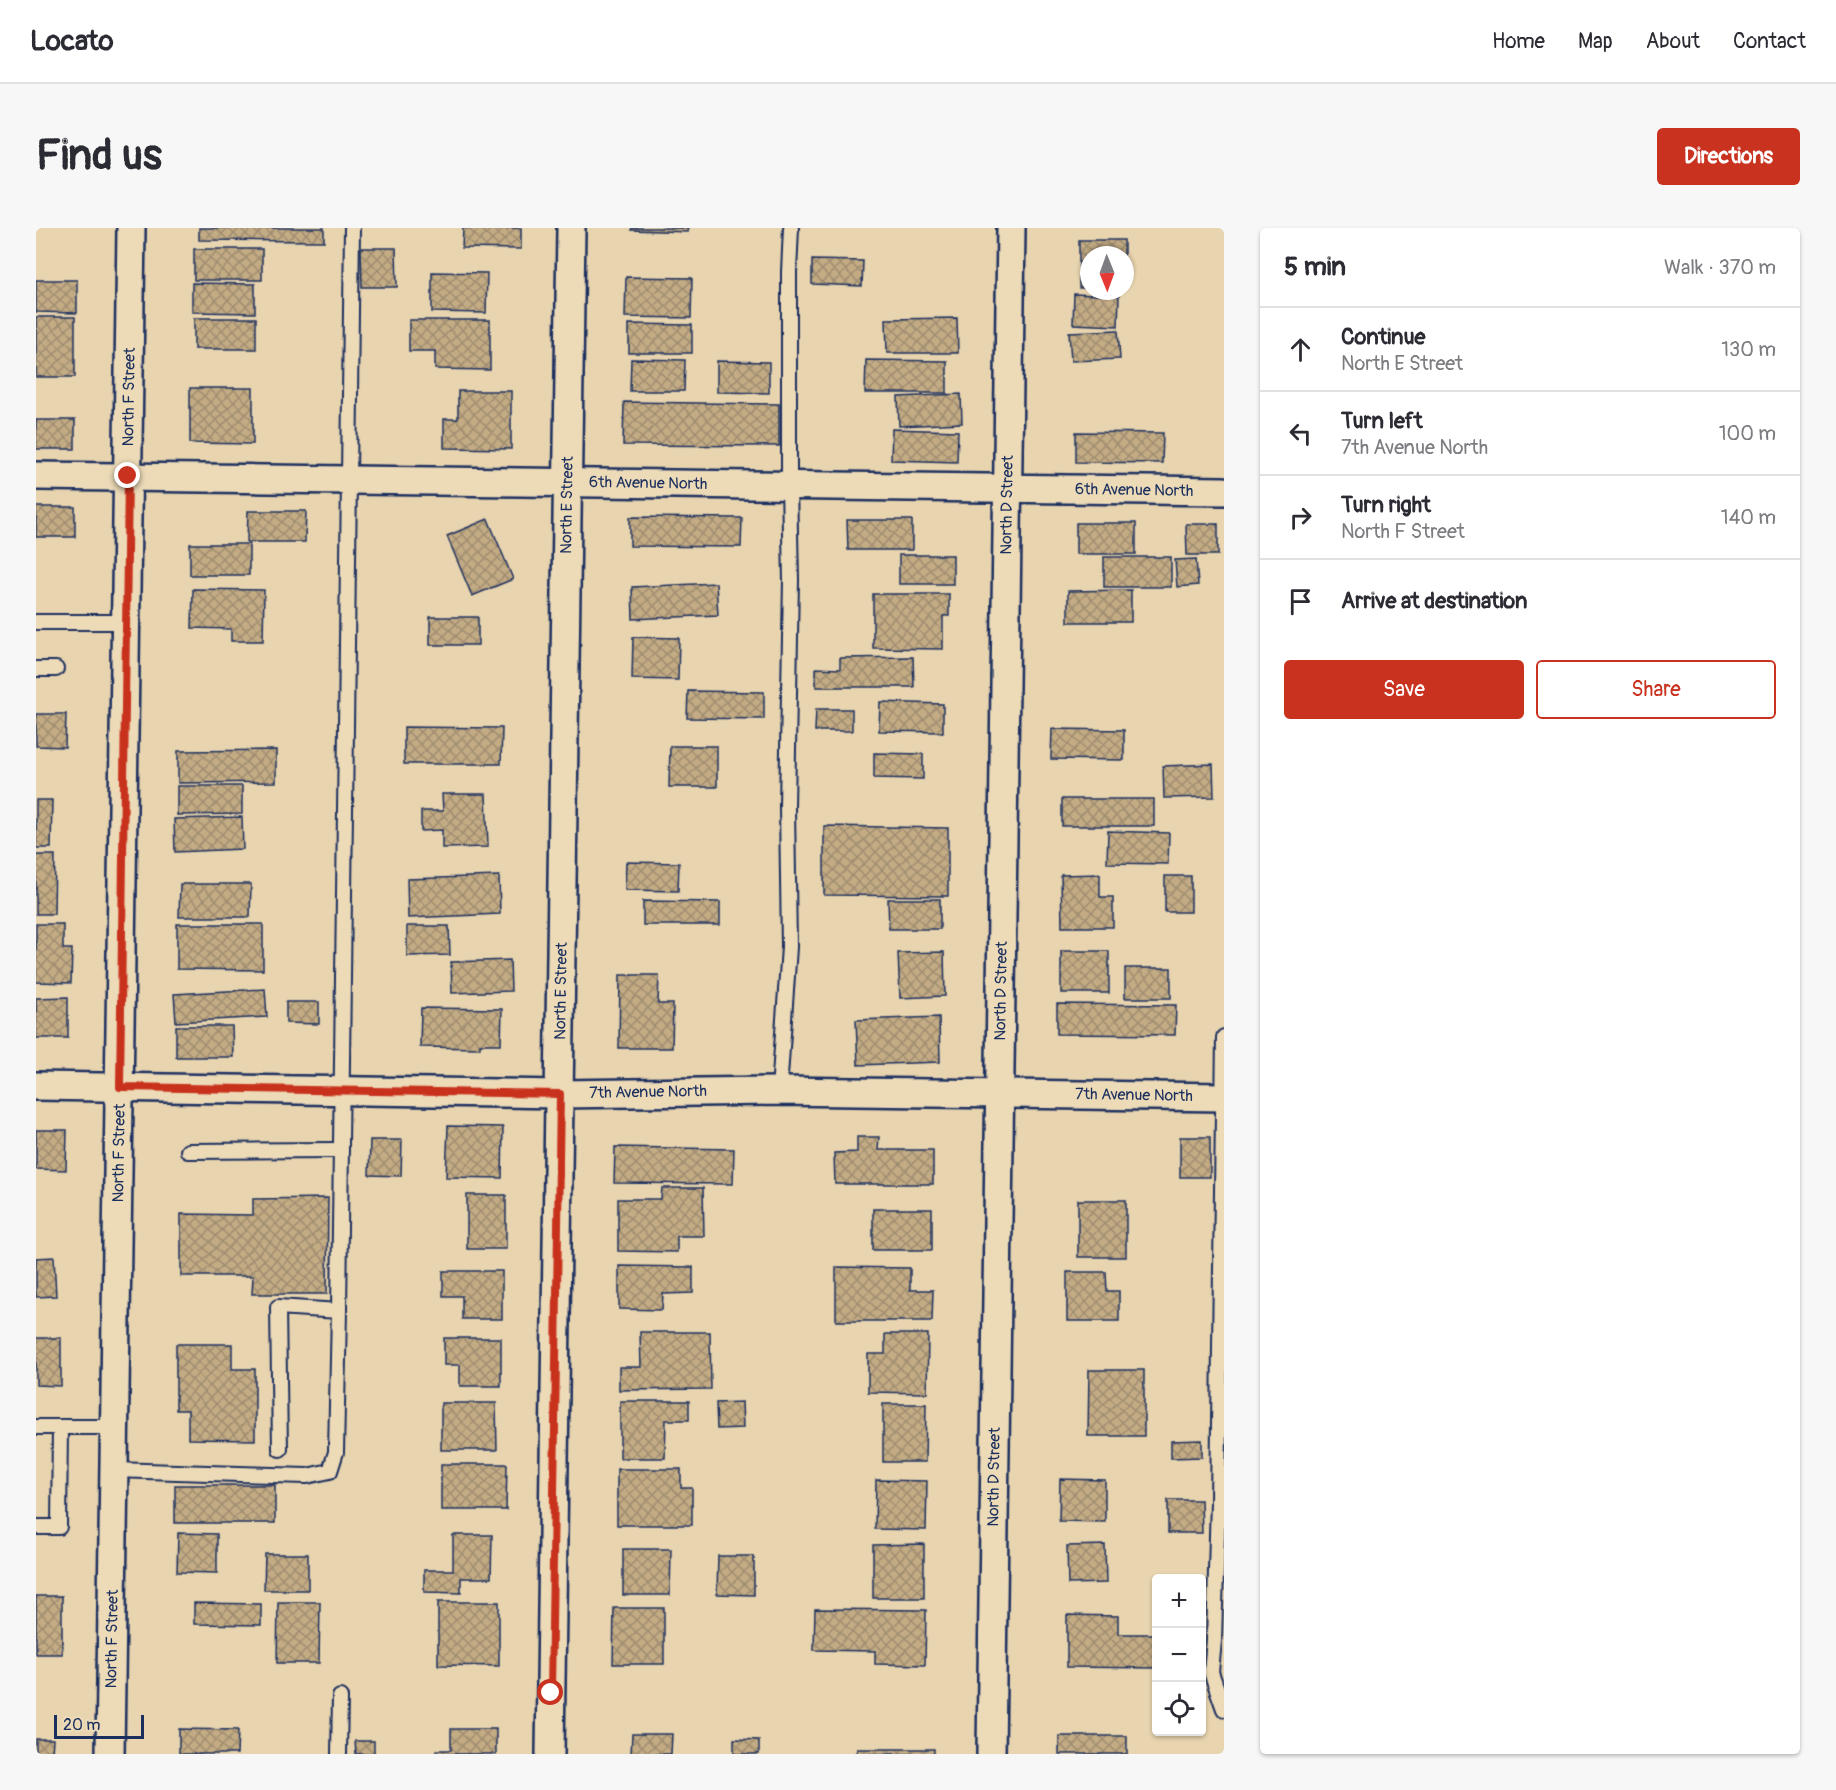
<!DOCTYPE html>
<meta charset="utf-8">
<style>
:root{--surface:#fff;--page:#f7f7f7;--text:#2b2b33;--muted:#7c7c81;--line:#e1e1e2;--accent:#c8321e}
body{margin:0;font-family:Pangolin,sans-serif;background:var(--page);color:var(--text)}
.controls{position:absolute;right:18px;bottom:18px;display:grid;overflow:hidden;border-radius:6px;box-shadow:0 2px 4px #0004}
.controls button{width:54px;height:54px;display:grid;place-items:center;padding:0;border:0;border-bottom:2px solid var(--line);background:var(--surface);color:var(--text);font:30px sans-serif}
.compass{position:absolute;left:1044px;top:18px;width:54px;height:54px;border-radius:50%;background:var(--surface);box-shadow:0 2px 4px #0004;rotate:179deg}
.scale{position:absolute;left:18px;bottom:15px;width:90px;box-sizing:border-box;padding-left:6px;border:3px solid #1b2f5e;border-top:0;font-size:16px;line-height:21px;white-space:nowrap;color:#1b2f5e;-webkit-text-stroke:4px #eddbb8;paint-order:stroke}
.stop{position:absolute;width:18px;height:18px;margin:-14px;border:4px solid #c8321e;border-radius:50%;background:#fff}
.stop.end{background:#c8321e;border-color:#fff;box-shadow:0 2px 6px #0008}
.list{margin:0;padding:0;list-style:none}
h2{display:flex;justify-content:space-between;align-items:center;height:78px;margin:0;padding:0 24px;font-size:26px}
h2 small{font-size:20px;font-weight:400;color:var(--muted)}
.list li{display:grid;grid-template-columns:39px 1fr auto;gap:18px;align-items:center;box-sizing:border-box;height:84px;padding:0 24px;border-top:2px solid var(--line)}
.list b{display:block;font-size:22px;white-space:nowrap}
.list p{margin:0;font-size:20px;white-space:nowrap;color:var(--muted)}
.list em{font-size:20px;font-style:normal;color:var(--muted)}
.actions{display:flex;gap:12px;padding:18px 24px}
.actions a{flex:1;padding:14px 0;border:2px solid var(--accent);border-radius:6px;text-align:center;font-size:21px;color:var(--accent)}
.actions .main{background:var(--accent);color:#fff}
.icon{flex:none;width:33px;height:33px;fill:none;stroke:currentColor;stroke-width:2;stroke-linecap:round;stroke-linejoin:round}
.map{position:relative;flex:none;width:1188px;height:1526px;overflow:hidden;border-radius:6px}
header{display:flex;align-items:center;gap:36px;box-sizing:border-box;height:84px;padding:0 30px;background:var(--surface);border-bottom:2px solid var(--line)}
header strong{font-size:28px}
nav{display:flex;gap:33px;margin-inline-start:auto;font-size:21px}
.intro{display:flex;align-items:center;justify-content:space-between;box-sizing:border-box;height:144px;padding:0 36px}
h1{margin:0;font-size:42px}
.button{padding:15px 27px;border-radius:6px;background:var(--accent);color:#fff;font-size:21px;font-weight:700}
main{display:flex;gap:36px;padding:0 36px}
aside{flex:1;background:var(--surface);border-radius:6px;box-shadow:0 2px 4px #0004}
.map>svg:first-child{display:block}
</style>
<header>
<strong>Locato</strong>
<nav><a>Home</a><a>Map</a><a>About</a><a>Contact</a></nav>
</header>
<div class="intro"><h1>Find us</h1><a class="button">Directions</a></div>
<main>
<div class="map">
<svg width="1188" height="1526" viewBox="0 0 1188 1526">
<defs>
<pattern id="building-cross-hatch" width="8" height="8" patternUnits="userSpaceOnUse" patternTransform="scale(1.5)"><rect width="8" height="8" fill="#c3ab84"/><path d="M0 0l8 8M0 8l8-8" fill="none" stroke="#9e8c6f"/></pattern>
</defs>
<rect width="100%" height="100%" fill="#e8d4ae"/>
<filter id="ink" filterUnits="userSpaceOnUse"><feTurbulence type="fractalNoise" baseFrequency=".0167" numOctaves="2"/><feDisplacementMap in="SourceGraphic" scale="12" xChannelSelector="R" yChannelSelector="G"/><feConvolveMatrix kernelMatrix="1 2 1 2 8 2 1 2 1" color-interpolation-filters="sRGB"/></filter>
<g filter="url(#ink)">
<g fill="url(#building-cross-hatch)" stroke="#1b2f5e" stroke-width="1.5">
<path d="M163,0H288V13L163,12Z"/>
<path d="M427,0H485V21L426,20Z"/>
<path d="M596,0H652V4L595,2Z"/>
<path d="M1043,12H1088V27H1053V60H1043Z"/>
<path d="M325,20H360L361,59H326Z"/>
<rect x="158" y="21" width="68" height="31"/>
<path d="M776,32L827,33L826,58L776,56Z"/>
<path d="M396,44L451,45L450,85L396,84Z"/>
<path d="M590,49L656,50L655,90L589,89Z"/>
<path d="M0,52H41V85L0,84Z"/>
<path d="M156,55L219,56V85L156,84Z"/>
<path d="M1038,66L1083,68L1082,98L1037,96Z"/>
<rect x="0" y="89" width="39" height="60"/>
<rect x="158" y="90" width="62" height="31"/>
<path d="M921,90L922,125H851L850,91Z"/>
<path d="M373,92H454V142L399,141V123H373Z"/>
<path d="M593,96L656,97V125H593Z"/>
<path d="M1082,102L1084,131L1035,133L1033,104Z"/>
<path d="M595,131L649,132L648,163H594Z"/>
<path d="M830,132L911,133V165H829Z"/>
<path d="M681,133L733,134V165L681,164Z"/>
<path d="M154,160H217V216L154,215Z"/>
<path d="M422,163H475V221L408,220V191H422Z"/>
<path d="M925,166L926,195L863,198L862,169Z"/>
<path d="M588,174L743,176V218L587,217Z"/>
<rect x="0" y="192" width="39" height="29"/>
<path d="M856,201L922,203L921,234L855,232Z"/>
<path d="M1040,204L1127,205L1126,235L1040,234Z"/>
<rect x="0" y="279" width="39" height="30"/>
<path d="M212,283H270L269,314H211Z"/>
<path d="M594,289L706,290L705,319L594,318Z"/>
<path d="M452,291L477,351L436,368L411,308Z"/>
<path d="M811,292H876V322H812Z"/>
<rect x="1040" y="295" width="60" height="31"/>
<path d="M1150,296H1182V327H1151Z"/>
<rect x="154" y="316" width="59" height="31"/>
<rect x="863" y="327" width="54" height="29"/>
<rect x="1068" y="329" width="67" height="30"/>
<path d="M1160,331L1162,357L1141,359L1139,332Z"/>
<path d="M680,355L682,387L597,391L596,359Z"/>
<path d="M157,361L228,362L227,413H195V401L156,400Z"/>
<path d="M1095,362V394H1032V363Z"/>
<path d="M837,366H913V388H907V421L837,420Z"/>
<rect x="394" y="389" width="48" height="28"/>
<path d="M597,409L643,410L642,452L596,451Z"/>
<path d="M877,429L878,459H780V440L804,441V430Z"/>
<path d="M652,463L728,464V491L651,490Z"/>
<path d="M844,474L907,476V504L843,503Z"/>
<path d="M780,481H816V503H779Z"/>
<path d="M0,486H30L29,519L0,518Z"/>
<path d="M368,499L466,500L465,536H368Z"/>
<path d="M1016,501L1088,502V532L1015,531Z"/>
<path d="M634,518H681V559H633Z"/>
<path d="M240,522V554L142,555V523Z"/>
<path d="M838,525L887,526V551L838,550Z"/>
<path d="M1177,536L1178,569L1128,570L1127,538Z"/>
<path d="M141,558H206V586L141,587Z"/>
<path d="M406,566H450L452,619L406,620V602L385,603V583H407Z"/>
<rect x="1026" y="571" width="92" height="27"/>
<path d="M0,572H16L15,620H0Z"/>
<path d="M206,589L207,621L139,624L138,591Z"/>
<path d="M788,598L912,600V668L788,667Z"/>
<path d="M1072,603L1133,605L1132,636L1071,635Z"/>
<path d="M0,627H19L18,686H0Z"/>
<path d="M590,634L643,635L642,663L589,662Z"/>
<path d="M1064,646V669H1077V699H1026L1025,647Z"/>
<path d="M463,648L464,686L372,690L371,651Z"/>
<rect x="1129" y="648" width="26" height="36"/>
<path d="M144,656H215L214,689H143Z"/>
<path d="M852,671H904V701H853Z"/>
<path d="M607,673L684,674V697H607Z"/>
<path d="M0,696H27V721H36L35,755L0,754Z"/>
<path d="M141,696H227V742L141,741Z"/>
<path d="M371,698H413L414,727L371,728Z"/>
<rect x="1025" y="723" width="48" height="42"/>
<path d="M908,724L909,768L864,770L862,725Z"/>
<path d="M474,732L475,763L416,765L415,734Z"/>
<rect x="1089" y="740" width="46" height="30"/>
<path d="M584,747H623L622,776H637L636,820H583Z"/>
<path d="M229,761L231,789L140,794L138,766Z"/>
<path d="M32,769V810H0V770Z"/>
<path d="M250,774H283V796L250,795Z"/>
<path d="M1021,776L1140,777L1139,807L1021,806Z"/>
<path d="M385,780L466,781L465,816H444V820L384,819Z"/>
<path d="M903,789L904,834L822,837L820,792Z"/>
<path d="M140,798H196L197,829H140Z"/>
<path d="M412,898L467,899L466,950L410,949Z"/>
<path d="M0,902H31L30,942L0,941Z"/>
<path d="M821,909H843L842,922H897V956H799L798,925L821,924Z"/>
<rect x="1144" y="909" width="30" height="40"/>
<path d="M334,912H366L365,948L333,947Z"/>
<path d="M579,919L698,921L697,956L578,955Z"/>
<path d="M626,960H667L668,1008H641V1024L582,1023V971H625Z"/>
<rect x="431" y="967" width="39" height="54"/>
<path d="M292,970L291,1066H216L217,1048H145V986L217,987V971Z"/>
<rect x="1042" y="972" width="48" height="57"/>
<rect x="837" y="981" width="59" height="41"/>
<path d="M18,1029L20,1068L0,1069V1030Z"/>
<path d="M583,1038L657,1039V1065L627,1066L626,1082L583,1081Z"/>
<path d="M800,1039L874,1040V1062H897L896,1093H800Z"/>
<path d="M407,1043H466V1091H426V1068H407Z"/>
<path d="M1031,1044H1070L1071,1063H1083V1093H1031Z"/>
<path d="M604,1104H674L675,1161L583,1162V1139H605Z"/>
<path d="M849,1106H892L891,1165L832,1164V1126H849Z"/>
<path d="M0,1110H25V1158L0,1157Z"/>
<path d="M408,1110H465V1158H424V1137H408Z"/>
<path d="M140,1116H196V1141H219V1212L152,1211V1182H140Z"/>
<path d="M1053,1142H1108V1208H1052Z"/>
<path d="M584,1173H653V1192H630L629,1230H584Z"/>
<path d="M706,1174L707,1200L681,1201L680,1175Z"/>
<path d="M405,1175H460L461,1222H405Z"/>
<path d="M847,1176H890L889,1234H847Z"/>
<path d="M1166,1212V1229L1135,1230V1213Z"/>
<path d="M405,1236H471L470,1282H405Z"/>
<path d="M581,1241H645V1260H656V1297H581Z"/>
<path d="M1024,1251L1069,1252V1294L1023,1293Z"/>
<path d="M840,1252L891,1253L890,1302L839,1301Z"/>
<rect x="139" y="1257" width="100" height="38"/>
<path d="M1132,1272H1165L1166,1305H1132Z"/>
<path d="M142,1305L181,1306V1345L141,1344Z"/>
<path d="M417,1307H456L455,1350H425V1365L388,1364V1342H417Z"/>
<path d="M888,1316V1370H837V1317Z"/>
<path d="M1069,1317L1070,1355L1032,1356L1031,1318Z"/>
<path d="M587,1321H635L634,1367H587Z"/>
<path d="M229,1326H272V1362H228Z"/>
<path d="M682,1328H718V1367L681,1366Z"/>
<rect x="0" y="1368" width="26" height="58"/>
<path d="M242,1374H284L283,1435H241Z"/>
<path d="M402,1374H463V1438L402,1437Z"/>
<path d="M158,1375L225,1376V1397L158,1396Z"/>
<path d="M578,1380H628V1436H577Z"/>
<path d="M779,1381L890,1382L889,1437L839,1436V1423L778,1422Z"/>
<path d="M1031,1387L1082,1388V1406H1120V1440L1031,1439Z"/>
<path d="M143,1501L202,1502L201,1526H143Z"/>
<path d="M415,1501H460V1526H401V1522H415Z"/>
<path d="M596,1506H636L635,1526H595Z"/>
<rect x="1023" y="1508" width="68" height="18"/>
<path d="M0,1511H17L16,1526H0Z"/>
<path d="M698,1511L723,1512V1526H698Z"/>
<path d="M319,1513H338V1526H320Z"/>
<rect x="821" y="1521" width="77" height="5"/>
</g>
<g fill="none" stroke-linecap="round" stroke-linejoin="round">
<defs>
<g id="service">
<path d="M0,394H90"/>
<path d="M0,441H20"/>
<path d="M1188,809L1182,1273L1178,1412L1175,1444L1188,1481"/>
<path d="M743,863L753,719L751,579L755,352L753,257V44L755,0"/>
<path d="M152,923L305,922"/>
<path d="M0,1199H78"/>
<path d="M244,1221L242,1079L303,1083L316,0"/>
<path d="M78,1242L271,1248L294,1243L300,1224L303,1083"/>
<path d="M0,1299H23L24,1199"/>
<path d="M303,1526L304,1469"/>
</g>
<g id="minor">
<path d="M0,248L1188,263"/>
<path d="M0,858L524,866L743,863L1188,869"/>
<path d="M74,1526L95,0"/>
<path d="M514,1526L535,0"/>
<path d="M955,1526L975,0"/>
</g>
</defs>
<use href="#service" stroke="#1b2f5e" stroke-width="18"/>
<use href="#minor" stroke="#1b2f5e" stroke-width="32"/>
<use href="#service" stroke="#eddbb8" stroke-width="14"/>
<use href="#minor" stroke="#eddbb8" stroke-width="27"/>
</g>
</g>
<g fill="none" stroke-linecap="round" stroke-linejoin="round" filter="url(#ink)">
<path stroke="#c8321e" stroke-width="8" d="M92,248L84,859L524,866L515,1465"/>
</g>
<g text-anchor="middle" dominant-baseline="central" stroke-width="6" stroke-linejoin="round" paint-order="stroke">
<g font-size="16" fill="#1b2f5e" stroke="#eddbb8">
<text transform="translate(93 169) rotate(-89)">North F Street</text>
<text transform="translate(612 255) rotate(1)">6th Avenue North</text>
<text transform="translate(1098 262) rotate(1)">6th Avenue North</text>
<text transform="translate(531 277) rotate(-89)">North E Street</text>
<text transform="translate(971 277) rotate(-89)">North D Street</text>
<text transform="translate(525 763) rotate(-89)">North E Street</text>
<text transform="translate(965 763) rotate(-89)">North D Street</text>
<text transform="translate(612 864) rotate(-1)">7th Avenue North</text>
<text transform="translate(1098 867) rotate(1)">7th Avenue North</text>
<text transform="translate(83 925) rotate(-89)">North F Street</text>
<text transform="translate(958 1249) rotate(-89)">North D Street</text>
<text transform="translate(76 1411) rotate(-89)">North F Street</text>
</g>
</g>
</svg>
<div class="controls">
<button>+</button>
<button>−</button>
<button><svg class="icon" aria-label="locate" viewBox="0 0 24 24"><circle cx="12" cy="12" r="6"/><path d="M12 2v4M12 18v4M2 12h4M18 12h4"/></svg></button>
</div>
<svg class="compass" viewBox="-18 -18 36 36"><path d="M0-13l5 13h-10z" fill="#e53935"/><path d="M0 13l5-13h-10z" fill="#7c7c81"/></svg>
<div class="scale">20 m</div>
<div class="stop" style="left:515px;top:1465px"></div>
<div class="stop end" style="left:92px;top:248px"></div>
</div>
<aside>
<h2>5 min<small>Walk · 370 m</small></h2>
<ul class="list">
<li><svg class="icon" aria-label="ahead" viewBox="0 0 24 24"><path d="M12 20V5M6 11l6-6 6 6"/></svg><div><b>Continue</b><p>North E Street</p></div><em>130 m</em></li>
<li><svg class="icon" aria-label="left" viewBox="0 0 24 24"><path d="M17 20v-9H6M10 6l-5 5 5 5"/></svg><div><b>Turn left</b><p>7th Avenue North</p></div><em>100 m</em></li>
<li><svg class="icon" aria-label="right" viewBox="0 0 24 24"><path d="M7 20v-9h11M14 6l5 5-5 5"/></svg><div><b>Turn right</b><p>North F Street</p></div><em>140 m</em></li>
<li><svg class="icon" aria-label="arrive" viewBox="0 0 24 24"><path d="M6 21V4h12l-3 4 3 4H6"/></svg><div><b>Arrive at destination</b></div></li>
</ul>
<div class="actions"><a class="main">Save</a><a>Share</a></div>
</aside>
</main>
